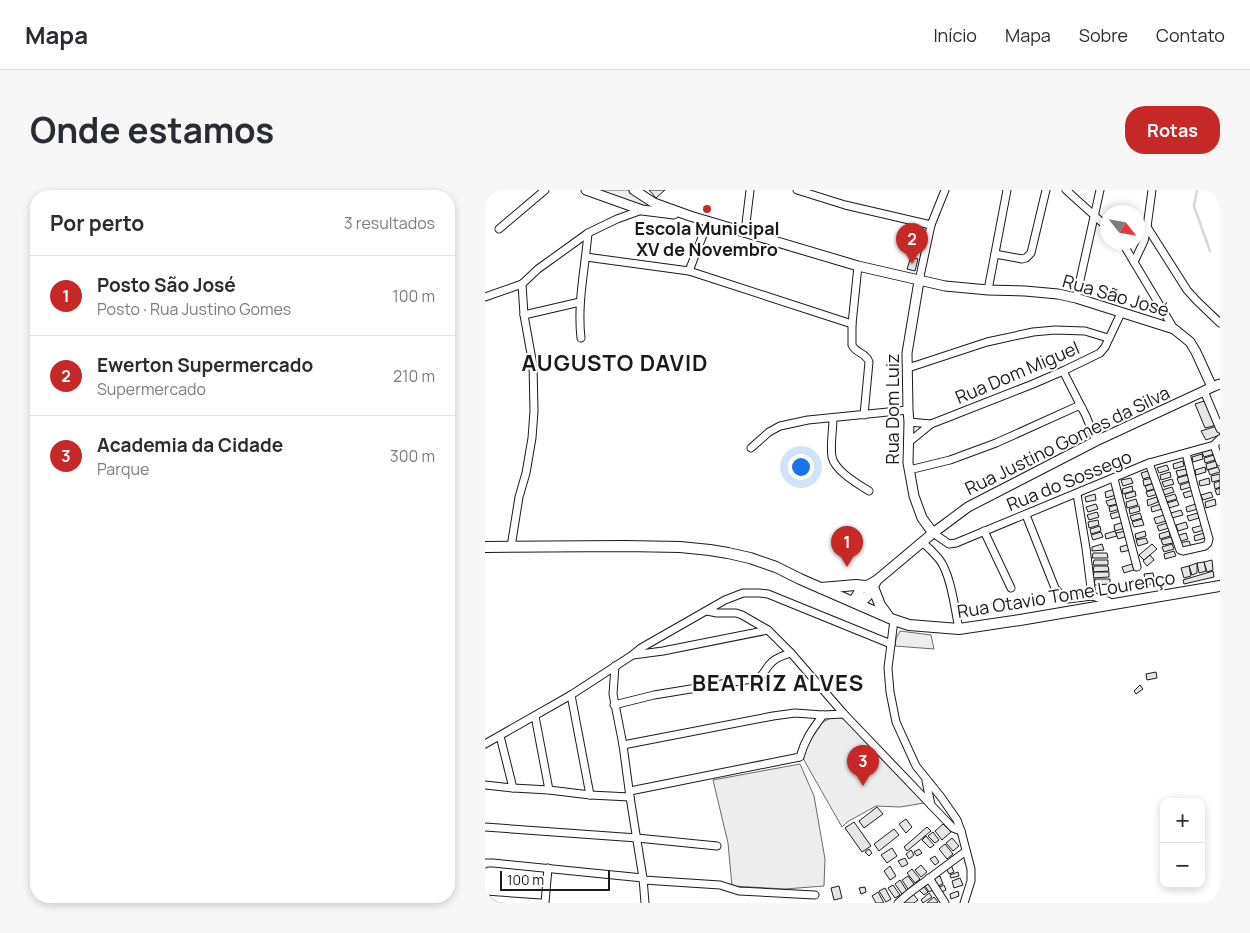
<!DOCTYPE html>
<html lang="pt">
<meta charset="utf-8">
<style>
:root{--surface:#fff;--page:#f7f7f7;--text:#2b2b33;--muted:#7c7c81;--line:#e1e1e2;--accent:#c62828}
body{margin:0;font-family:Manrope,sans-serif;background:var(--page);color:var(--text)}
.controls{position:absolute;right:15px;bottom:15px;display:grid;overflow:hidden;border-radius:10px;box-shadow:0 2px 8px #0003}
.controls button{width:45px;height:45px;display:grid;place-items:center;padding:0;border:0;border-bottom:1px solid var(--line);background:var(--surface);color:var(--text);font:25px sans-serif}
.compass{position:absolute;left:615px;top:15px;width:45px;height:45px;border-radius:50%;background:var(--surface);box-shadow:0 2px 8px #0003;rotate:121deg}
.scale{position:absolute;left:15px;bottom:12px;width:110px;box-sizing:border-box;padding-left:5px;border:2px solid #1a1a1a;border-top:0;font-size:14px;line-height:18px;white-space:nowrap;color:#1a1a1a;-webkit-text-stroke:4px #fff;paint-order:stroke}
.you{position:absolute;left:315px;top:276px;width:18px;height:18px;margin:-12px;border:4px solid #fff;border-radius:50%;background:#1a73e8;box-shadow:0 0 0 8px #1a73e833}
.badge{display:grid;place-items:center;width:32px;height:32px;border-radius:50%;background:var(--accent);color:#fff;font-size:16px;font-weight:700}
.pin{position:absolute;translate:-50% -41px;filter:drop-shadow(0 1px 2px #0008)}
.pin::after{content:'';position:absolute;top:26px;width:18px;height:15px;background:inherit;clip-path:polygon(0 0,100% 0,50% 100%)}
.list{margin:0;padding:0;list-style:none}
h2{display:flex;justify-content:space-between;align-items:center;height:65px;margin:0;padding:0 20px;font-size:21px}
h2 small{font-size:16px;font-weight:400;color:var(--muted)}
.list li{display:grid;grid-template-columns:32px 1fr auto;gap:15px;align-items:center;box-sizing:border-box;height:80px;padding:0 20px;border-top:1px solid var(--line)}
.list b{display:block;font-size:19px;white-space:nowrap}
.list p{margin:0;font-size:16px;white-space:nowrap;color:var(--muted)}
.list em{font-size:16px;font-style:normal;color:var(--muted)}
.map{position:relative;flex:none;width:735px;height:713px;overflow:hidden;border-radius:20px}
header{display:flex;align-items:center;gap:30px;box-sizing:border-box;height:70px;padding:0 25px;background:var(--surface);border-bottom:1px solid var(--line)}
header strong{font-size:24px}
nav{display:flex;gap:28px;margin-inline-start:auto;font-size:18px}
.intro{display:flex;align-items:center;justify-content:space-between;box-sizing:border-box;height:120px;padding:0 30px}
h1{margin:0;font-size:35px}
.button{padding:12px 22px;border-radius:20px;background:var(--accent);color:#fff;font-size:18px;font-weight:700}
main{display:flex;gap:30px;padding:0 30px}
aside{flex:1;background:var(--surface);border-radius:20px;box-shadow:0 2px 8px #0003}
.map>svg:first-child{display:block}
</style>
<header>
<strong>Mapa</strong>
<nav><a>Início</a><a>Mapa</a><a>Sobre</a><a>Contato</a></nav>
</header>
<div class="intro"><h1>Onde estamos</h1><a class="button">Rotas</a></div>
<main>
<aside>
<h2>Por perto<small>3 resultados</small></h2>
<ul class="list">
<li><span class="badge">1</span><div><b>Posto São José</b><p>Posto · Rua Justino Gomes</p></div><em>100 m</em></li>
<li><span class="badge">2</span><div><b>Ewerton Supermercado</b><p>Supermercado</p></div><em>210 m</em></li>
<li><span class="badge">3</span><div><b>Academia da Cidade</b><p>Parque</p></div><em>300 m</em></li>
</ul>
</aside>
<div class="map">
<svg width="735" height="713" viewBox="0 0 735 713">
<rect width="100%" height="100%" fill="#fff"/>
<g fill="#ededed" stroke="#6a6a6a">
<path d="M111,0H143L163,14L164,15L162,17Z"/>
<path d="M415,441L446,445L449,459L410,456L411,449Z"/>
<path d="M354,527L360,530L439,613L415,617L391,616L362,632L357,637L324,579L317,566L331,537L338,532L346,528Z"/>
<path d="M315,574L329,606L340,669L339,696L300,699L247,696L243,653L228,590Z"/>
</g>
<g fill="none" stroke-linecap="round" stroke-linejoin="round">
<path stroke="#d7d7d7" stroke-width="2.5" d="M712,0L709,16L725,61"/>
</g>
<g fill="#e6e6e6" stroke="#1a1a1a">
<path d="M164,0H180L171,8Z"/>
<path d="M426,67L433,69L430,81L422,79Z"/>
<path d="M722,210L732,235L720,238L710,214Z"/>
<path d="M732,236L735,245L721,250L716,241Z"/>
<path d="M727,259L729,264L719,267L717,262Z"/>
<path d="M717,264L718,269L708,272L707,267Z"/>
<path d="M729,265L730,270L720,273L719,268Z"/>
<path d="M698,271L699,276L689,279L688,274Z"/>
<path d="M731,271L732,277L722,280L721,274Z"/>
<path d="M682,275L684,280L674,283L672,278Z"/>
<path d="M720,277L721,282L711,285L710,280Z"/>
<path d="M733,277L735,282L725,285L723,280Z"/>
<path d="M701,279L703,284L693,287L691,281Z"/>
<path d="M666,280L668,286L658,289L656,283Z"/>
<path d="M685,282L686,287L676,290L675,285Z"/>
<path d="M735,284V290L727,292L726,286Z"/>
<path d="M703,285L704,291L694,294L692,288Z"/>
<path d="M646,288L648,293L638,296L636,290Z"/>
<path d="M668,288L669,293L659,296L658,290Z"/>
<path d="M724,288L725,294L715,296L714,291Z"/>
<path d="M687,289L689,294L679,297L677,292Z"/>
<path d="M735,291V297L730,299L729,293Z"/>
<path d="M705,292L706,297L696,300L695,295Z"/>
<path d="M670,293L672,298L662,301L660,296Z"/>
<path d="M647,296L648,301L638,304L637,299Z"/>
<path d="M687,297L689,302L679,305L677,300Z"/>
<path d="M735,298V304L732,305L730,300Z"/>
<path d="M630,299L631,305L621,308L620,302Z"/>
<path d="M671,299L673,304L663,307L661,302Z"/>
<path d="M708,300L710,305L700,308L698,303Z"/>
<path d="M650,301L651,306L641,309L640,304Z"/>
<path d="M726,302L728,307L718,310L716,305Z"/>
<path d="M610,304L611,310L601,312L600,307Z"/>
<path d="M690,304L692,309L681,312L680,307Z"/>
<path d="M672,307L673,312L663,316L662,310Z"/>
<path d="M631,308L633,314L623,316L621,311Z"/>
<path d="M651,309L653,315L642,318L641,312Z"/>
<path d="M730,309L731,315L721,318L720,312Z"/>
<path d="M692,310L694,315L684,318L682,313Z"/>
<path d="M611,314L613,319L603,322L601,317Z"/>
<path d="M634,314L635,319L625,322L624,317Z"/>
<path d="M676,314L677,319L667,322L666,317Z"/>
<path d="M711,314L713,319L702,322L701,317Z"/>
<path d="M654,316L655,321L645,324L644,319Z"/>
<path d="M696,320L698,325L687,328L686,323Z"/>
<path d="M635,321L637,326L627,329L625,324Z"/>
<path d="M612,322L614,327L604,330L602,325Z"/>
<path d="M655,323L657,328L647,331L645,326Z"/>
<path d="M713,323L714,328L704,331L702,326Z"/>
<path d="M679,325L681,331L671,334L669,328Z"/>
<path d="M657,329L659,335L649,337L647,332Z"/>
<path d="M613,330L614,335L604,338L603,332Z"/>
<path d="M639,332L640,338L630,341L629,335Z"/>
<path d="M701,332L703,338L693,341L691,335Z"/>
<path d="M682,333L684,338L674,341L672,336Z"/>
<path d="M718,335L719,340L709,343L707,338Z"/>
<path d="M615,336L616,341L606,344L605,339Z"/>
<path d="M630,341L632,346L621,349L620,344Z"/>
<path d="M641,341L643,346L633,349L631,343Z"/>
<path d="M660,341L661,346L651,349L650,344Z"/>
<path d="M684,341L685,346L675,349L674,344Z"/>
<path d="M616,342L618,347L608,350L606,345Z"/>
<path d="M701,343L703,349L693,352L691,346Z"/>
<path d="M719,343L720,348L710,351L709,346Z"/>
<path d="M686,347L688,353L678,355L676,350Z"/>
<path d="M661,348L663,353L653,356L651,350Z"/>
<path d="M704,351L706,356L696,359L694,353Z"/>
<path d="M617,354L619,360L607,361V357Z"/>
<path d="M645,354L646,360L636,362L635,357Z"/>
<path d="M667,354L672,359L659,370L654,365Z"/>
<path d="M687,354L689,359L679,362L677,357Z"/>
<path d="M689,361L691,366L680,369L679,364Z"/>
<path d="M608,363H622L623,368H607Z"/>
<path d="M665,365L669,370L662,376L658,371Z"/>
<path d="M609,370H623V375H608Z"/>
<path d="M727,370L728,380L722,382L719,372Z"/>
<path d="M719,372L721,381L714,383L712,373Z"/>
<path d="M712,373V383L707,385L704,376Z"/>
<path d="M647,374L649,380L639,383L637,377Z"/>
<path d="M609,376H623L624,381L608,382Z"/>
<path d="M704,376L706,386L699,388L696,378Z"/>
<path d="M728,381L729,387L699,394L698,390Z"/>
<path d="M609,382H624V387L608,388Z"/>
<path d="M668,383L670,393L661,395L659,384Z"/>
<path d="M610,389H625V394L609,395Z"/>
<path d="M671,482L672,488L662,490L661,484Z"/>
<path d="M655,495L658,499L651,504L649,501Z"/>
<path d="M392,617L398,624L379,638L374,631Z"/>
<path d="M421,629L427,637L421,643L414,634Z"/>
<path d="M369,632L386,656L377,662L360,638Z"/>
<path d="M458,634L466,642L457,650L450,641Z"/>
<path d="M442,637L446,641L422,661L419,657Z"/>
<path d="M409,639L414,645L394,661L389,654Z"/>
<path d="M448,642L454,650L450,653L443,646Z"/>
<path d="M441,646L449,655L445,658L437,650Z"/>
<path d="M467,648L474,656L468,661L461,653Z"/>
<path d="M460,654L468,664L462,669L454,659Z"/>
<path d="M407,658L412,666L402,673L396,665Z"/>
<path d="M384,659L387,663L384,666L380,662Z"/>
<path d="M434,659L437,663L432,666L429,662Z"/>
<path d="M426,660L429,665L424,669L421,664Z"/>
<path d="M450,666L454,672L450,675L445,669Z"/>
<path d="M420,668L423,674L417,677L413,671Z"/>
<path d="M436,675L442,682L436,687L430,680Z"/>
<path d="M466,675L469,682L464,684L461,678Z"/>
<path d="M405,676L411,686L405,690L399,681Z"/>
<path d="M427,679L435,689L430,693L422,683Z"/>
<path d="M473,682L474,686L466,688L465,685Z"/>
<path d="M423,686L429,694L423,699L417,690Z"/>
<path d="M455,686L458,694L453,696L449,688Z"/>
<path d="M475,688L478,695L469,698L467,691Z"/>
<path d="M415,690L422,701L417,704L410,694Z"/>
<path d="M443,693L448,700L444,702L440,696Z"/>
<path d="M408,695L415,705L410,708L403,698Z"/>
<path d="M459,695L461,700L455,703L453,698Z"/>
<path d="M354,696L357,708L349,710L346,698Z"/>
<path d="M438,696L443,702L439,705L434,700Z"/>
<path d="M380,697L381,702L376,704L374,698Z"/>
<path d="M400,698L406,709L401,712L394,701Z"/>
<path d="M473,701L474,706L466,709L465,704Z"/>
<path d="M393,702L399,713H391L387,706Z"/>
<path d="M444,703L447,707L438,713L436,710Z"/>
<path d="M428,704L433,710L429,713H420L419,712Z"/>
<path d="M449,707L453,712L451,713H442Z"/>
</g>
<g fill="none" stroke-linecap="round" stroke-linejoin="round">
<defs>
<g id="minor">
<path d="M312,0L360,15L446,35"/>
<path d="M581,0L622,37"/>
<path d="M662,37L702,100L712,111L735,133"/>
<path d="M14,39L60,0"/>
<path d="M260,42L265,0"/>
<path d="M637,52L689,139"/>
<path d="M510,64L537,69L541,68L546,63L561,0"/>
<path d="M101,67L204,81L367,134"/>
<path d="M649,72L659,51L662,37L667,0"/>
<path d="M373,76L367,134V155C371,164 381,162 384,172L379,225"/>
<path d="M204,81L223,32"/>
<path d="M434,91L446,35L460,0"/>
<path d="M503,100L522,0"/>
<path d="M0,107L37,94L53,79L103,43L132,29L157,20"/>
<path d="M591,108L615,0"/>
<path d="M39,125L95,112"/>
<path d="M96,148C92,113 100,79 103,43"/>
<path d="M423,178L502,152L548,142L570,140L600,141L623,148"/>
<path d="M578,181L601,226L611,251"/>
<path d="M719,201L735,239"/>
<path d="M348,228C348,240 345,255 347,267C350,281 373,294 384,301"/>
<path d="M424,232L446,234"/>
<path d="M424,252L446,234L548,194L578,181L615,163L620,157L636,123"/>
<path d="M729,255L735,272"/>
<path d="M266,258L284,242L295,236L323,230L423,220"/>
<path d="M664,273L695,360L698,361L720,356L723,353L724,349L709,296L701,263"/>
<path d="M424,280L465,270L511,253L593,216L597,218"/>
<path d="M629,289L652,377"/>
<path d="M592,304L601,358L607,406"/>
<path d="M541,325L570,398L577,406L583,409L607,406L623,411L627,415"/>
<path d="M499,341L526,398"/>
<path d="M448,343L464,354L471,353L664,273L729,255L735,249"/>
<path d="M437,352C443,357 449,363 454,369C466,384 470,420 474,439"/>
<path d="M26,357L34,307L41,283L47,248L49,221L48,175L39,125L37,94"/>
<path d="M222,421L232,423H251L257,425L283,440L306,463L359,524L446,615L468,638L476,641"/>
<path d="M409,430L403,478L405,502L411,532L431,576L456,607L472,630L476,641L486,679V691L479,713"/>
<path d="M148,465L178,461L283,440"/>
<path d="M130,476L128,504L138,555L145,607L158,688L160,713"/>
<path d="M86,505L105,605"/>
<path d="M129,515L169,505L273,488C280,484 281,477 287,472C292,467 299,465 306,463"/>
<path d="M50,526L64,600"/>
<path d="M15,546L28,598"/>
<path d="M0,554L86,505L146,466L156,458L240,410L258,403H274L283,404L406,454"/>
<path d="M138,555L288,526L310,523L338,525L359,524"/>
<path d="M441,591L446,615"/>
<path d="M0,595L28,598L64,600L105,605L145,607"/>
<path d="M145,601L315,567C320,549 327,540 338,525"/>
<path d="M0,637L152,648L232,656"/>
<path d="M0,674L1,673H8L158,688"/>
<path d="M444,688L460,713"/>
<path d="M158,690L235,695L254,701L330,705"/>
<path d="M0,709L56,713"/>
<path d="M60,713L63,678"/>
<path d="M413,713L423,704L481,661"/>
</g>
<g id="tertiary">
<path d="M101,0L157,20L189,24"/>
<path d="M149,0L169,13L205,26L373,76L460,96L503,100L540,101L573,104L591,108L689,139L705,152L711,162L727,197"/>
<path d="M434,91L422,163L423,220L424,232L423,273L429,306L437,328L448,343"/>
<path d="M392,390C387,399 382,411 372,413L370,408L376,399L392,390L448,343L483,317L611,251L719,201L727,197L735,194"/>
</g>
<g id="primary">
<path d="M0,357L140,356L195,357L225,360L243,363L265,368L291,377L315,389L409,430L424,435L474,439L535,430L735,396"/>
<path d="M388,397L395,415L403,426"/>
<path d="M336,398L371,395L380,396"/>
</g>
</defs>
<use href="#minor" stroke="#1a1a1a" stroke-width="9"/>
<use href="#tertiary" stroke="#1a1a1a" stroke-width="11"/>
<use href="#primary" stroke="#1a1a1a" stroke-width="12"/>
<use href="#minor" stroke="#fff" stroke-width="7"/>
<use href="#tertiary" stroke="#fff" stroke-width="9"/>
<use href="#primary" stroke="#fff" stroke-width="10"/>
</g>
<circle fill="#c62828" stroke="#fff" stroke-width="2" cx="222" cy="19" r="5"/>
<g text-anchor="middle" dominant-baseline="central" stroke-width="4" stroke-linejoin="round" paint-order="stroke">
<g font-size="18" font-weight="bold" fill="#1a1a1a" stroke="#fff">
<text x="222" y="38">Escola Municipal<tspan x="222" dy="21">XV de Novembro</tspan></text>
</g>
<g font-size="18" fill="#1a1a1a" stroke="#fff">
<text transform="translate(631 105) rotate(16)">Rua São José</text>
<text transform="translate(532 182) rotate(-23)">Rua Dom Miguel</text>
<text transform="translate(407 219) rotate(-90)">Rua Dom Luiz</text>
<text transform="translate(582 250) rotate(-26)">Rua Justino Gomes da Silva</text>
<text transform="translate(584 290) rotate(-22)">Rua do Sossego</text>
<text transform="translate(581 404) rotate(-9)">Rua Otavio Tome Lourenço</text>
</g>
<g font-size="22" font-weight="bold" letter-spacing="1" fill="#1a1a1a" stroke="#fff">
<text x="130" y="173">AUGUSTO DAVID</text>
<text x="293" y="493">BEATRIZ ALVES</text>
</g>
</g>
</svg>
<div class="controls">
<button>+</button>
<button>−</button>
</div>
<svg class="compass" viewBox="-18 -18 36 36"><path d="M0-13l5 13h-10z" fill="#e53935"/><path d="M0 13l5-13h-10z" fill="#7c7c81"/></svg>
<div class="scale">100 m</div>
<div class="you"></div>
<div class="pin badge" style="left:362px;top:377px">1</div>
<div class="pin badge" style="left:427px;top:74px">2</div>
<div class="pin badge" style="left:378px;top:596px">3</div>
</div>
</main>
